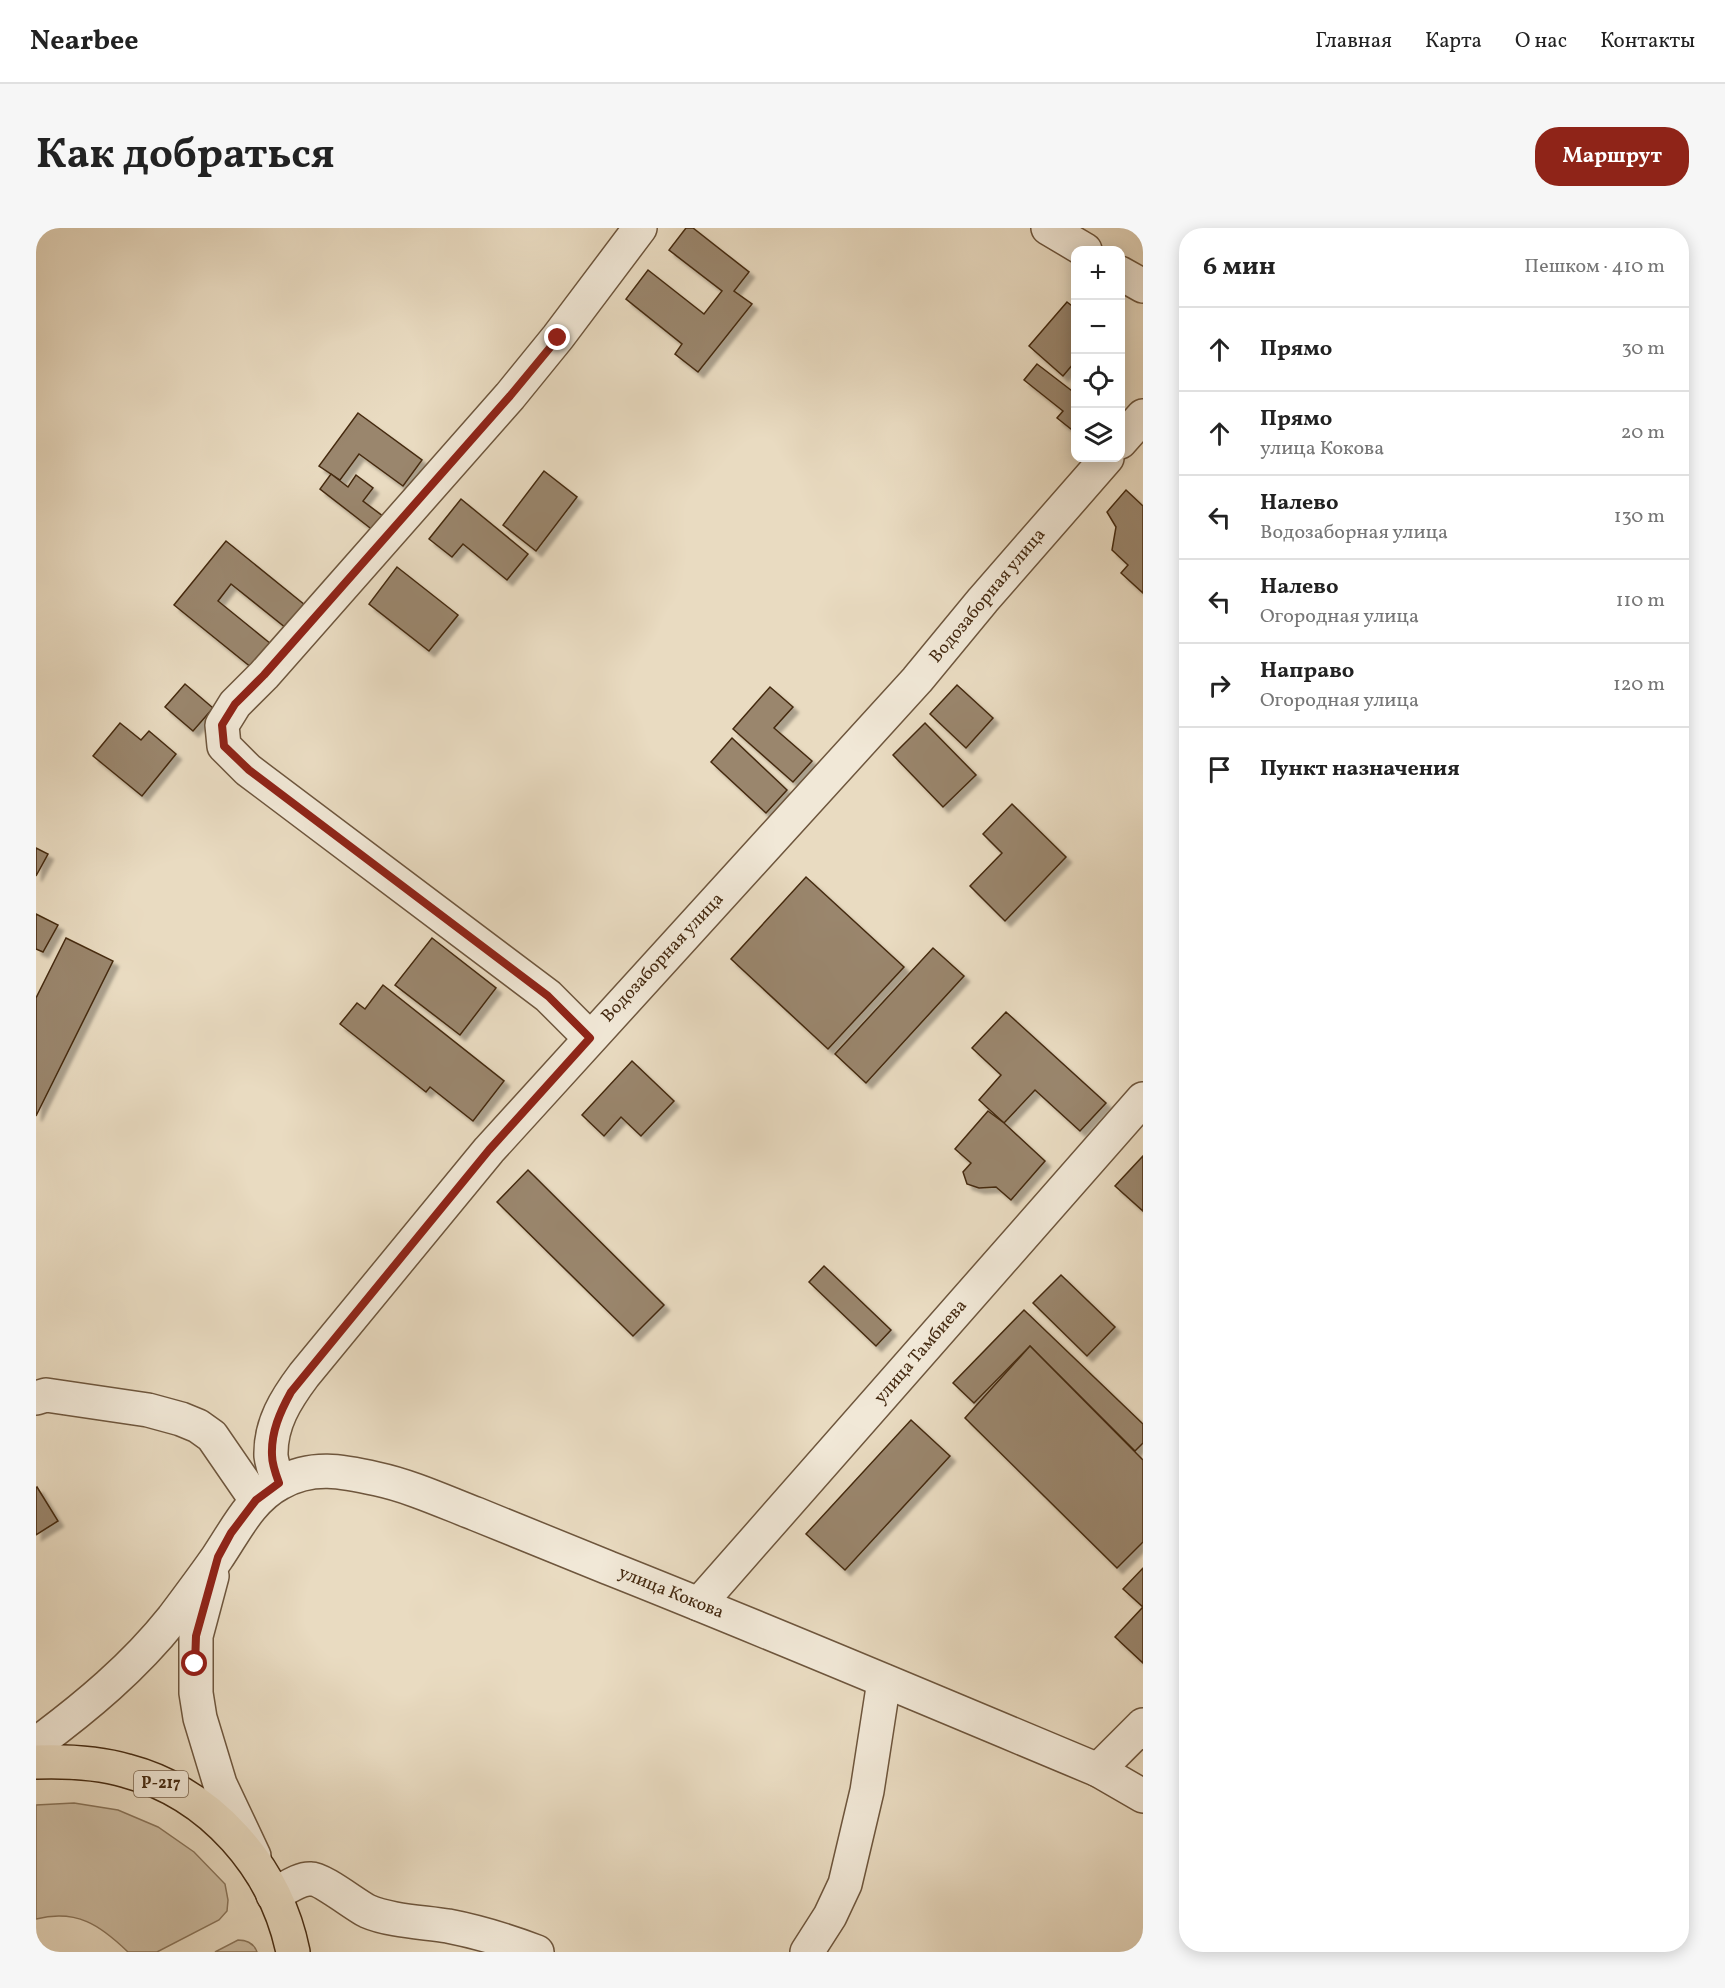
<!DOCTYPE html>
<html lang="ru">
<meta charset="utf-8">
<style>
:root{--surface:#fff;--page:#f6f6f6;--text:#222;--muted:#767676;--line:#e0e0e0;--accent:#8f2418}
body{margin:0;font-family:Vollkorn,serif;background:var(--page);color:var(--text)}
.controls{position:absolute;right:18px;top:18px;display:grid;overflow:hidden;border-radius:12px;box-shadow:0 3px 15px #0003}
.controls button{width:54px;height:54px;display:grid;place-items:center;padding:0;border:0;border-bottom:2px solid var(--line);background:var(--surface);color:var(--text);font:30px sans-serif}
.stop{position:absolute;width:18px;height:18px;margin:-14px;border:4px solid #8f2418;border-radius:50%;background:#fff}
.stop.end{background:#8f2418;border-color:#fff;box-shadow:0 2px 6px #0008}
.list{margin:0;padding:0;list-style:none}
h2{display:flex;justify-content:space-between;align-items:center;height:78px;margin:0;padding:0 24px;font-size:26px}
h2 small{font-size:20px;font-weight:400;color:var(--muted)}
.list li{display:grid;grid-template-columns:39px 1fr auto;gap:18px;align-items:center;box-sizing:border-box;height:84px;padding:0 24px;border-top:2px solid var(--line)}
.list b{display:block;font-size:22px;white-space:nowrap}
.list p{margin:0;font-size:20px;white-space:nowrap;color:var(--muted)}
.list em{font-size:20px;font-style:normal;color:var(--muted)}
.icon{flex:none;width:33px;height:33px;fill:none;stroke:currentColor;stroke-width:2;stroke-linecap:round;stroke-linejoin:round}
.map{position:relative;flex:none;width:1107px;height:1724px;overflow:hidden;border-radius:24px}
header{display:flex;align-items:center;gap:36px;box-sizing:border-box;height:84px;padding:0 30px;background:var(--surface);border-bottom:2px solid var(--line)}
header strong{font-size:28px}
nav{display:flex;gap:33px;margin-inline-start:auto;font-size:21px}
.intro{display:flex;align-items:center;justify-content:space-between;box-sizing:border-box;height:144px;padding:0 36px}
h1{margin:0;font-size:42px}
.button{padding:15px 27px;border-radius:24px;background:var(--accent);color:#fff;font-size:21px;font-weight:700}
main{display:flex;gap:36px;padding:0 36px}
aside{flex:1;background:var(--surface);border-radius:24px;box-shadow:0 3px 15px #0003}
.map>svg:first-child{display:block}
</style>
<header>
<strong>Nearbee</strong>
<nav><a>Главная</a><a>Карта</a><a>О нас</a><a>Контакты</a></nav>
</header>
<div class="intro"><h1>Как добраться</h1><a class="button">Маршрут</a></div>
<main>
<div class="map">
<svg width="1107" height="1724" viewBox="0 0 1107 1724">
<defs>
<filter id="shadow"><feDropShadow dx="5.5" dy="5.5" stdDeviation="1.5" flood-color="#0004"/></filter>
</defs>
<rect width="100%" height="100%" fill="#e9dbc1"/>
<filter id="stains"><feTurbulence type="fractalNoise" baseFrequency=".00333" numOctaves="4"/><feColorMatrix values="0 0 0 0 .2 0 0 0 0 .09 0 0 0 0 .02 0 0 0 .5 -.17"/></filter>
<radialGradient id="worn" r=".72"><stop offset=".6" stop-color="#630" stop-opacity="0"/><stop offset="1" stop-color="#630" stop-opacity=".3"/></radialGradient>
<g fill="#cdbda3" stroke="#89745a" stroke-width="1.5">
<path d="M38,1575L82,1582L122,1599L158,1624L189,1656L192,1672L191,1683L183,1692L121,1724H92C64,1697 41,1681 0,1691V1577Z"/>
<path d="M202,1712C210,1712 218,1715 221,1724H179Z"/>
</g>
<g fill="#9a866d" stroke="#452a11" stroke-width="1.5" filter="url(#shadow)">
<path d="M650,0H657L713,44L698,63L716,76L662,144L639,126L646,116L590,71L612,42L668,86L686,63L633,22Z"/>
<path d="M1031,74L1040,81V136L1038,135L1027,148L993,118Z"/>
<path d="M1001,136L1040,166V205L1021,190L1027,183L988,152Z"/>
<path d="M322,185L386,232L367,258L323,226L304,252L283,238Z"/>
<path d="M508,243L541,269L500,323L467,297Z"/>
<path d="M295,246L312,259L320,247L337,260L327,273L348,289L338,303L284,261Z"/>
<path d="M1090,262L1107,278V365L1085,345L1092,337L1076,322L1080,299L1071,284Z"/>
<path d="M425,271L492,326L471,352L427,316L416,329L393,311Z"/>
<path d="M190,313L269,377L250,400L195,356L182,373L235,416L216,440L138,377Z"/>
<path d="M361,339L422,387L393,423L333,376Z"/>
<path d="M149,456L177,480L157,503L129,479Z"/>
<path d="M921,457L957,490L930,520L894,486Z"/>
<path d="M734,459L757,479L738,500L776,533L757,554L697,501Z"/>
<path d="M84,495L105,512L113,503L140,526L106,568L57,528Z"/>
<path d="M889,495L940,547L907,579L857,527Z"/>
<path d="M696,510L751,562L730,585L675,534Z"/>
<path d="M976,576L1030,629L969,693L934,658L966,625L947,606Z"/>
<path d="M0,620L12,626L0,648Z"/>
<path d="M770,649L868,739L792,821L695,731Z"/>
<path d="M0,686L22,697L7,724L0,721Z"/>
<path d="M30,710L77,733L0,888V770Z"/>
<path d="M396,710L460,760L424,807L359,757Z"/>
<path d="M897,720L928,748L830,855L799,826Z"/>
<path d="M347,757L468,853L437,893L394,859L390,864L304,796L321,775L329,781Z"/>
<path d="M970,784L1070,875L1044,903L999,862L968,895L943,872L965,847L936,820Z"/>
<path d="M596,833L638,873L605,908L585,889L568,908L546,887Z"/>
<path d="M952,883L968,895L1009,933L975,972L960,959L943,960L931,956L927,944L935,935L919,921Z"/>
<path d="M1107,928V983L1079,958Z"/>
<path d="M492,942L628,1077L597,1108L461,974Z"/>
<path d="M788,1038L855,1102L840,1118L773,1054Z"/>
<path d="M1025,1047L1079,1099L1051,1128L997,1075Z"/>
<path d="M988,1082L1107,1196V1215L1099,1223L994,1118L938,1175L917,1155Z"/>
<path d="M994,1118L1107,1232V1314L1081,1340L929,1190Z"/>
<path d="M875,1192L914,1228L809,1342L770,1306Z"/>
<path d="M1,1259L22,1293L0,1307V1260Z"/>
<path d="M1107,1340V1379L1087,1361Z"/>
<path d="M1107,1379V1435L1079,1409Z"/>
</g>
<g fill="none" stroke-linecap="round" stroke-linejoin="round">
<defs>
<g id="minor">
<path d="M1012,0L1049,22"/>
<path d="M1084,45L1107,58"/>
<path d="M1084,214L1107,188"/>
<path d="M554,810L512,768L212,542L188,518L186,497L199,476L228,447L474,168L522,109L604,0"/>
<path d="M0,1170L10,1167L112,1182L145,1191L162,1198L176,1208L220,1272"/>
<path d="M243,1255C240,1247 236,1237 235,1228C234,1196 250,1171 268,1147L453,922L881,452L947,372L1071,230"/>
<path d="M176,1348L160,1408V1465L164,1490L184,1556L218,1628"/>
<path d="M663,1376L1107,871"/>
<path d="M0,1516C50,1479 98,1439 137,1390C152,1370 167,1350 181,1330C200,1302 214,1271 244,1255C276,1237 306,1243 341,1251C374,1258 409,1274 440,1286C485,1304 529,1322 573,1340C737,1405 899,1474 1062,1542L1107,1568"/>
<path d="M1062,1542L1107,1497"/>
<path d="M237,1667C248,1662 263,1650 275,1651C286,1651 318,1676 331,1683C354,1693 387,1694 412,1698C443,1704 472,1713 501,1724"/>
<path d="M771,1724L794,1688L809,1656L831,1563L848,1453"/>
</g>
<path id="highway" d="M0,1534C31,1533 61,1534 91,1543C175,1565 240,1640 257,1724"/>
</defs>
<use href="#minor" stroke="#6e563d" stroke-width="36"/>
<use href="#highway" stroke="#452a11" stroke-width="36"/>
<use href="#minor" stroke="#f1e8d7" stroke-width="33"/>
<use href="#highway" stroke="#e9dbc1" stroke-width="33"/>
</g>
<g fill="none" stroke-linecap="round" stroke-linejoin="round">
<path stroke="#8f2418" stroke-width="8" d="M159,1436L160,1408L182,1329L195,1305L220,1272L243,1255C240,1247 236,1236 236,1227C235,1204 244,1184 255,1164L453,922L554,810L512,768L213,542L188,518L186,497L199,476L228,447L474,168L522,110"/>
</g>
<g text-anchor="middle" dominant-baseline="central" stroke-width="6" stroke-linejoin="round" paint-order="stroke">
<rect fill="#f1e8d7" stroke="#79634c" stroke-width="1.5" x="98" y="1543" width="54" height="26" rx="4.5"/>
<g font-size="16" font-weight="bold" fill="#452a11">
<text x="125" y="1556">Р-217</text>
</g>
<g font-size="18" fill="#452a11" stroke="#f1e8d7">
<text transform="translate(952 368) rotate(-50)">Водозаборная улица</text>
<text transform="translate(627 730) rotate(-47)">Водозаборная улица</text>
<text transform="translate(885 1124) rotate(-49)">улица Тамбиева</text>
<text transform="translate(635 1365) rotate(22)">улица Кокова</text>
</g>
</g>
<rect width="100%" height="100%" filter="url(#stains)"/>
<rect width="100%" height="100%" fill="url(#worn)"/>
</svg>
<div class="controls">
<button>+</button>
<button>−</button>
<button><svg class="icon" aria-label="locate" viewBox="0 0 24 24"><circle cx="12" cy="12" r="6"/><path d="M12 2v4M12 18v4M2 12h4M18 12h4"/></svg></button>
<button><svg class="icon" aria-label="layers" viewBox="0 0 24 24"><path d="M12 4l9 5-9 5-9-5zM3 14l9 5 9-5"/></svg></button>
</div>
<div class="stop" style="left:159px;top:1436px"></div>
<div class="stop end" style="left:522px;top:110px"></div>
</div>
<aside>
<h2>6 мин<small>Пешком · 410 m</small></h2>
<ul class="list">
<li><svg class="icon" aria-label="ahead" viewBox="0 0 24 24"><path d="M12 20V5M6 11l6-6 6 6"/></svg><div><b>Прямо</b></div><em>30 m</em></li>
<li><svg class="icon" aria-label="ahead" viewBox="0 0 24 24"><path d="M12 20V5M6 11l6-6 6 6"/></svg><div><b>Прямо</b><p>улица Кокова</p></div><em>20 m</em></li>
<li><svg class="icon" aria-label="left" viewBox="0 0 24 24"><path d="M17 20v-9H6M10 6l-5 5 5 5"/></svg><div><b>Налево</b><p>Водозаборная улица</p></div><em>130 m</em></li>
<li><svg class="icon" aria-label="left" viewBox="0 0 24 24"><path d="M17 20v-9H6M10 6l-5 5 5 5"/></svg><div><b>Налево</b><p>Огородная улица</p></div><em>110 m</em></li>
<li><svg class="icon" aria-label="right" viewBox="0 0 24 24"><path d="M7 20v-9h11M14 6l5 5-5 5"/></svg><div><b>Направо</b><p>Огородная улица</p></div><em>120 m</em></li>
<li><svg class="icon" aria-label="arrive" viewBox="0 0 24 24"><path d="M6 21V4h12l-3 4 3 4H6"/></svg><div><b>Пункт назначения</b></div></li>
</ul>
</aside>
</main>
